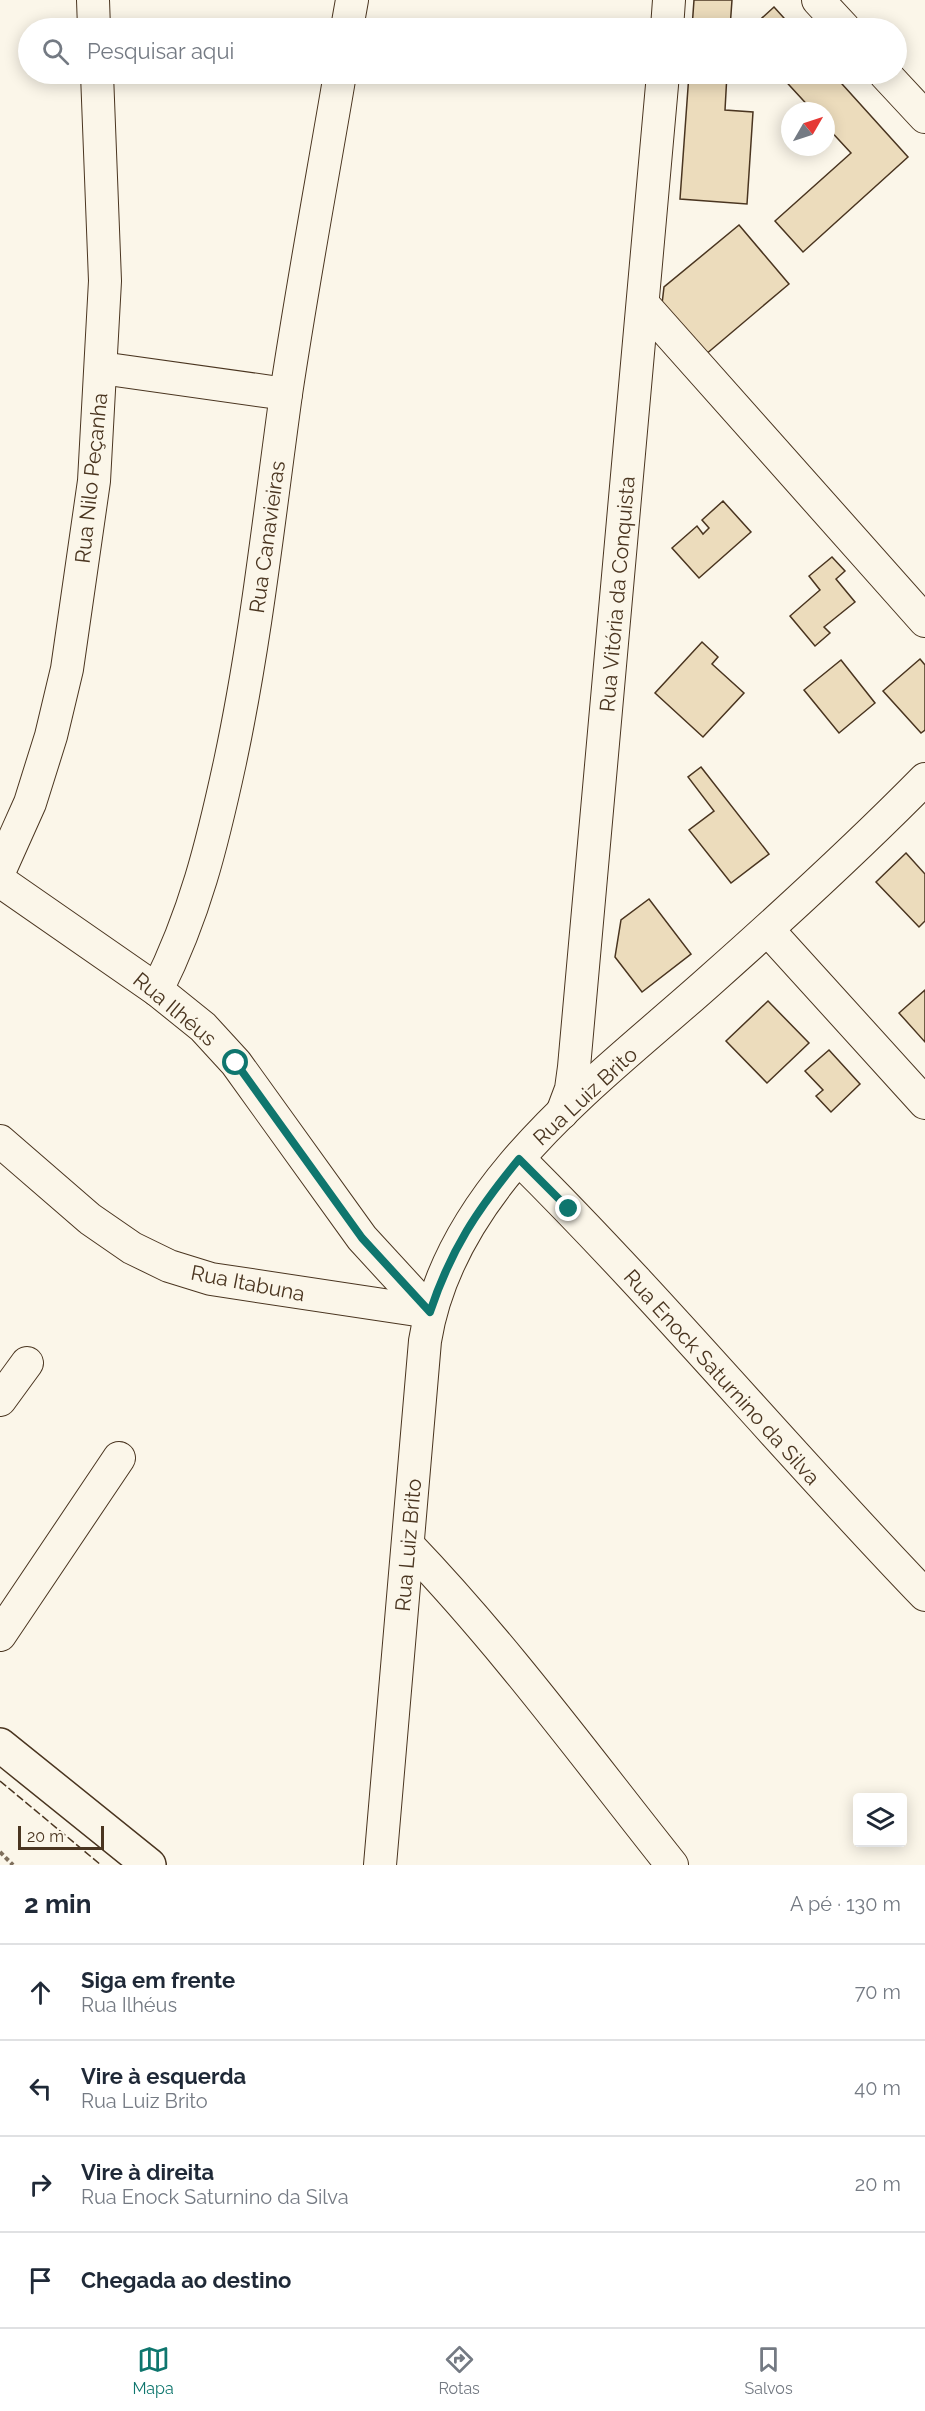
<!DOCTYPE html>
<html lang="pt">
<meta charset="utf-8">
<style>
:root{--surface:#fff;--page:#f6f6f7;--text:#1f2937;--muted:#747a83;--line:#e0e1e3;--accent:#0f766e}
body{margin:0;font-family:Raleway,sans-serif;background:var(--page);color:var(--text)}
.controls{position:absolute;right:18px;bottom:18px;display:grid;overflow:hidden;border-radius:6px;box-shadow:0 3px 15px #0003}
.controls button{width:54px;height:54px;display:grid;place-items:center;padding:0;border:0;border-bottom:2px solid var(--line);background:var(--surface);color:var(--text);font:30px sans-serif}
.compass{position:absolute;left:781px;top:102px;width:54px;height:54px;border-radius:50%;background:var(--surface);box-shadow:0 3px 15px #0003;rotate:51deg}
.scale{position:absolute;left:18px;bottom:15px;width:86px;box-sizing:border-box;padding-left:6px;border:3px solid #4a3520;border-top:0;font-size:16px;line-height:21px;white-space:nowrap;color:#4a3520;-webkit-text-stroke:4px #fbf6e9;paint-order:stroke}
.stop{position:absolute;width:18px;height:18px;margin:-14px;border:4px solid #0f766e;border-radius:50%;background:#fff}
.stop.end{background:#0f766e;border-color:#fff;box-shadow:0 2px 6px #0008}
.list{margin:0;padding:0;list-style:none}
h2{display:flex;justify-content:space-between;align-items:center;height:78px;margin:0;padding:0 24px;font-size:26px}
h2 small{font-size:20px;font-weight:400;color:var(--muted)}
.list li{display:grid;grid-template-columns:39px 1fr auto;gap:18px;align-items:center;box-sizing:border-box;height:96px;padding:0 24px;border-top:2px solid var(--line)}
.list b{display:block;font-size:22px;white-space:nowrap}
.list p{margin:0;font-size:20px;white-space:nowrap;color:var(--muted)}
.list em{font-size:20px;font-style:normal;color:var(--muted)}
.icon{flex:none;width:33px;height:33px;fill:none;stroke:currentColor;stroke-width:2;stroke-linecap:round;stroke-linejoin:round}
.map{position:relative;flex:none;width:925px;height:1865px;overflow:hidden}
.search{position:absolute;background:var(--surface);box-shadow:0 3px 15px #0003;left:18px;right:18px;top:18px;height:66px;display:flex;align-items:center;gap:15px;box-sizing:border-box;padding:0 21px;border-radius:33px;color:var(--muted);font-size:22px}
.sheet{height:462px;background:var(--surface)}
nav{display:flex;justify-content:space-around;align-items:center;box-sizing:border-box;height:84px;border-top:2px solid var(--line);background:var(--surface);font-size:16px;color:var(--muted)}
nav a{display:grid;justify-items:center;gap:3px}
nav .on{color:var(--accent)}
.map>svg:first-child{display:block}
</style>
<div class="map">
<svg width="925" height="1865" viewBox="0 0 925 1865">
<rect width="100%" height="100%" fill="#fbf6e9"/>
<g fill="#ecdcbc" stroke="#4a3520" stroke-width="1.5">
<path d="M694,0H732L730,28H692Z"/>
<path d="M774,7L793,28H751Z"/>
<path d="M689,74H727L725,110L753,112L747,204L680,199Z"/>
<path d="M779,74H833L908,157L803,252L775,221L851,153L826,126V111H813Z"/>
<path d="M739,225L789,284L705,355L662,304L664,287Z"/>
<path d="M723,501L751,532L699,578L672,548L697,526L703,534L709,528L702,520Z"/>
<path d="M832,557L845,571L836,579L855,602L824,627L830,633L815,646L790,616L820,590L809,576Z"/>
<path d="M702,642L718,657L712,664L744,693L703,737L655,693Z"/>
<path d="M920,659L925,665V730L921,733L883,691Z"/>
<path d="M841,660L875,703L839,733L804,690Z"/>
<path d="M701,767L769,854L731,883L689,830L714,811L688,777Z"/>
<path d="M906,853L925,874V921L919,927L876,882Z"/>
<path d="M649,899L691,954L642,992L615,957L621,920Z"/>
<path d="M925,990V1042L899,1013Z"/>
<path d="M768,1001L809,1043L767,1083L726,1041Z"/>
<path d="M829,1050L860,1084L831,1112L816,1096L823,1090L805,1071Z"/>
</g>
<g fill="none" stroke-linecap="round" stroke-linejoin="round">
<defs>
<g id="minor">
<path d="M93,0L94,28"/>
<path d="M818,0L844,28"/>
<path d="M347,28L352,0"/>
<path d="M667,28L669,0"/>
<path d="M885,74L925,117"/>
<path d="M643,304L925,621"/>
<path d="M101,368L286,394"/>
<path d="M0,870L30,803L51,736L67,669L94,481L105,281L97,74"/>
<path d="M0,881L157,990L203,1027L236,1063L362,1238L430,1312"/>
<path d="M768,930L925,1103"/>
<path d="M157,990C195,914 212,845 230,762C256,640 269,517 286,394C302,287 322,180 340,74"/>
<path d="M562,1113L571,1089L574,1067L663,74"/>
<path d="M0,1141L90,1219L132,1248L169,1266L211,1279L430,1312"/>
<path d="M519,1159C660,1299 787,1452 925,1595"/>
<path d="M0,1400L27,1363"/>
<path d="M408,1545C504,1645 586,1757 672,1865"/>
<path d="M0,1635L119,1458"/>
<path d="M380,1865L425,1341C450,1184 602,1078 713,978C785,914 857,848 925,779"/>
</g>
<path id="major" d="M0,1745L149,1865"/>
</defs>
<use href="#minor" stroke="#4a3520" stroke-width="34"/>
<use href="#major" stroke="#4a3520" stroke-width="36"/>
<path stroke="#7f6f5c" stroke-width="4" stroke-dasharray="4.5 3" stroke-linecap="butt" d="M0,1852L13,1865"/>
<use href="#minor" stroke="#fbf6e9" stroke-width="32"/>
<use href="#major" stroke="#fbf6e9" stroke-width="33"/>
<path stroke="#4a3520" stroke-width="1.5" stroke-dasharray="8 3" stroke-linecap="butt" d="M0,1781L101,1865"/>
</g>
<g fill="none" stroke-linecap="round" stroke-linejoin="round">
<path stroke="#0f766e" stroke-width="8" d="M236,1063L362,1238L430,1312C451,1249 477,1210 519,1159L569,1209"/>
</g>
<g text-anchor="middle" dominant-baseline="central" stroke-width="4.5" stroke-linejoin="round" paint-order="stroke">
<g font-size="21" fill="#4a3520" stroke="#fbf6e9">
<text transform="translate(91 478) rotate(-84)">Rua Nilo Peçanha</text>
<text transform="translate(267 537) rotate(-82)">Rua Canavieiras</text>
<text transform="translate(617 594) rotate(-85)">Rua Vitória da Conquista</text>
<text transform="translate(175 1009) rotate(40)">Rua Ilhéus</text>
<text transform="translate(585 1096) rotate(-43)">Rua Luiz Brito</text>
<text transform="translate(248 1283) rotate(11)">Rua Itabuna</text>
<text transform="translate(722 1377) rotate(48)">Rua Enock Saturnino da Silva</text>
<text transform="translate(408 1545) rotate(-85)">Rua Luiz Brito</text>
</g>
</g>
</svg>
<div class="controls">
<button><svg class="icon" aria-label="layers" viewBox="0 0 24 24"><path d="M12 4l9 5-9 5-9-5zM3 14l9 5 9-5"/></svg></button>
</div>
<svg class="compass" viewBox="-18 -18 36 36"><path d="M0-13l5 13h-10z" fill="#e53935"/><path d="M0 13l5-13h-10z" fill="#747a83"/></svg>
<div class="scale">20 m</div>
<div class="stop" style="left:236px;top:1063px"></div>
<div class="stop end" style="left:569px;top:1209px"></div>
<div class="search"><svg class="icon" aria-label="search" viewBox="0 0 24 24"><circle cx="10" cy="10" r="6"/><path d="M15 15l6 6"/></svg>Pesquisar aqui</div>
</div>
<section class="sheet">
<h2>2 min<small>A pé · 130 m</small></h2>
<ul class="list">
<li><svg class="icon" aria-label="ahead" viewBox="0 0 24 24"><path d="M12 20V5M6 11l6-6 6 6"/></svg><div><b>Siga em frente</b><p>Rua Ilhéus</p></div><em>70 m</em></li>
<li><svg class="icon" aria-label="left" viewBox="0 0 24 24"><path d="M17 20v-9H6M10 6l-5 5 5 5"/></svg><div><b>Vire à esquerda</b><p>Rua Luiz Brito</p></div><em>40 m</em></li>
<li><svg class="icon" aria-label="right" viewBox="0 0 24 24"><path d="M7 20v-9h11M14 6l5 5-5 5"/></svg><div><b>Vire à direita</b><p>Rua Enock Saturnino da Silva</p></div><em>20 m</em></li>
<li><svg class="icon" aria-label="arrive" viewBox="0 0 24 24"><path d="M6 21V4h12l-3 4 3 4H6"/></svg><div><b>Chegada ao destino</b></div></li>
</ul>
</section>
<nav>
<a class="on"><svg class="icon" aria-label="map" viewBox="0 0 24 24"><path d="M3 6l6-2 6 2 6-2v14l-6 2-6-2-6 2zM9 4v14M15 6v14"/></svg>Mapa</a>
<a><svg class="icon" aria-label="directions" viewBox="0 0 24 24"><path d="M12 3l9 9-9 9-9-9zM9 14v-3h6M13 9l2 2-2 2"/></svg>Rotas</a>
<a><svg class="icon" aria-label="saved" viewBox="0 0 24 24"><path d="M7 4h10v16l-5-4-5 4z"/></svg>Salvos</a>
</nav>
